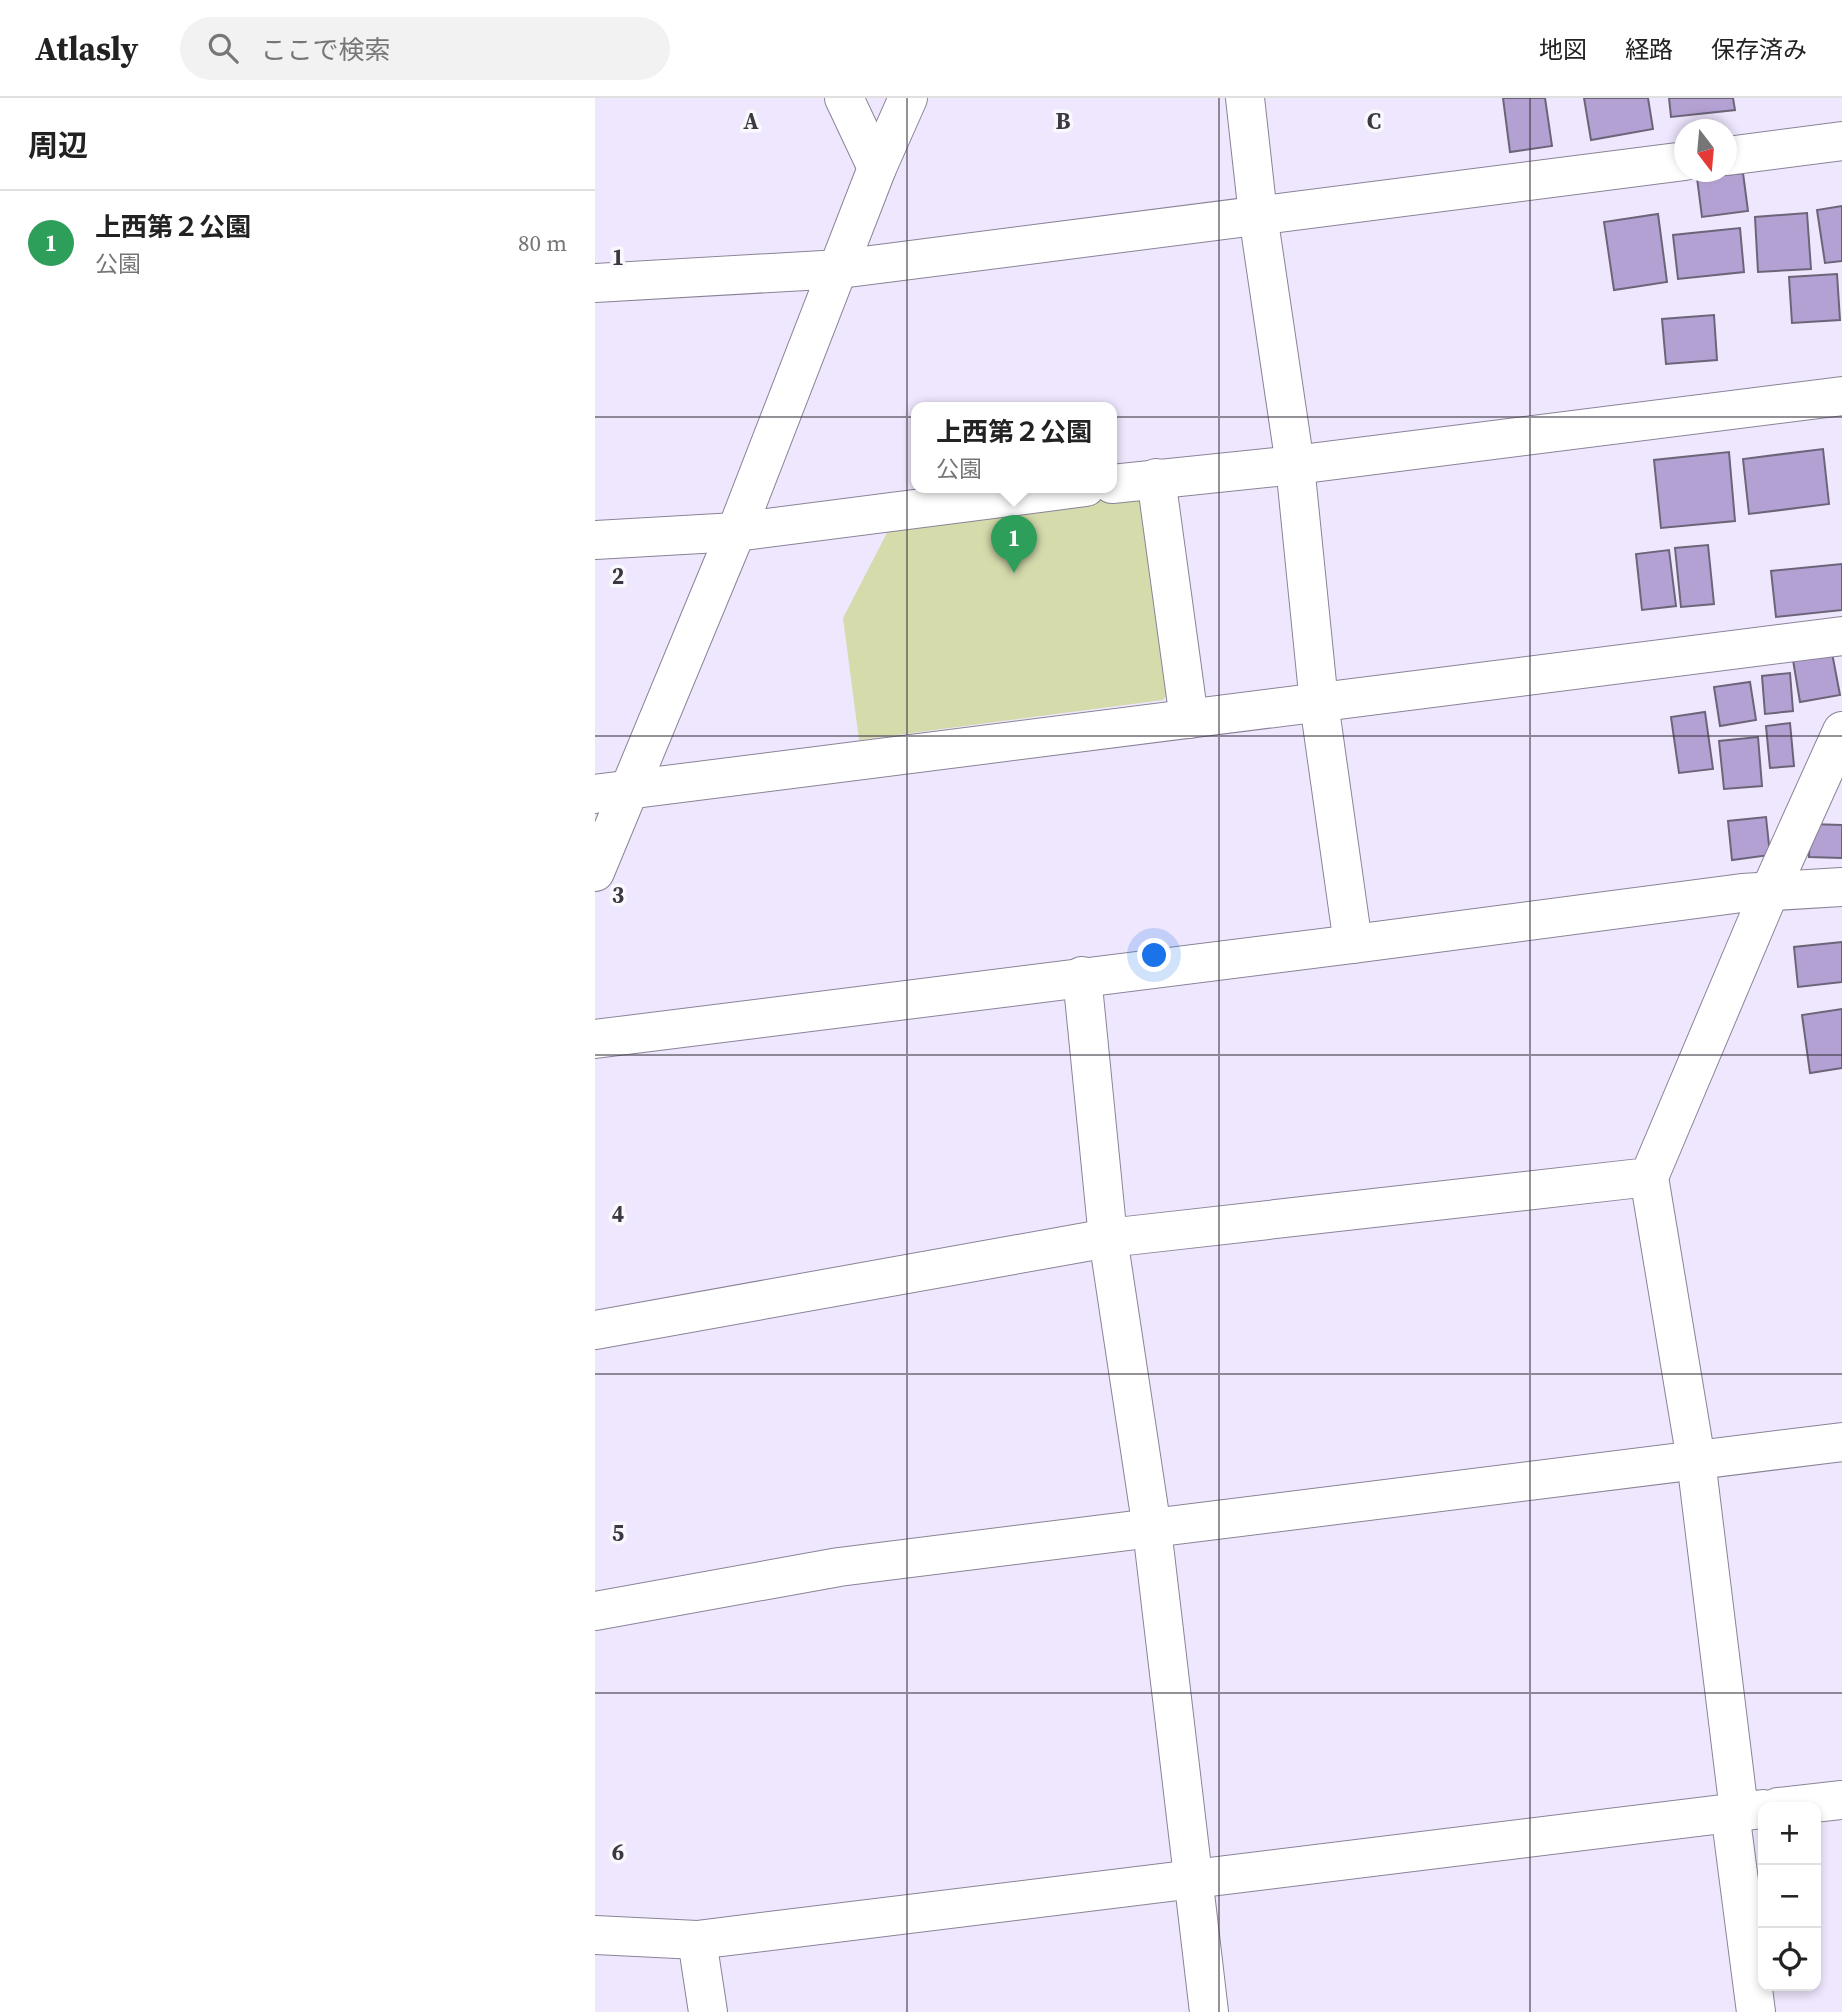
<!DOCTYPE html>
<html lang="ja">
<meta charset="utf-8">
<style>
:root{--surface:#fff;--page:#f2f2f2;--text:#222;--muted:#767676;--line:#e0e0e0;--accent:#2563eb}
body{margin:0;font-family:"Source Serif 4","Noto Sans JP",serif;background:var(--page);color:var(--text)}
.controls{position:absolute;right:21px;bottom:21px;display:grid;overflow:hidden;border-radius:14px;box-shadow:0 4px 10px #0003}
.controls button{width:63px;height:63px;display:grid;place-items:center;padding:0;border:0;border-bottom:2px solid var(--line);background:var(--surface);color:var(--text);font:35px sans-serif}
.compass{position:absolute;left:1079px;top:21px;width:63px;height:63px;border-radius:50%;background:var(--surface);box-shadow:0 4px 10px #0003;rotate:164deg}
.you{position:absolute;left:560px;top:858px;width:24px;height:24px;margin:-18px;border:5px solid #fff;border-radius:50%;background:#1a73e8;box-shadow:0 0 0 10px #1a73e833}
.badge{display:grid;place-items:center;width:46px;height:46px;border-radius:50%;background:var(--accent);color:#fff;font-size:23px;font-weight:700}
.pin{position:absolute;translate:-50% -58px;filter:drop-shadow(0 2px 4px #0008)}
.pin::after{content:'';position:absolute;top:37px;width:24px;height:21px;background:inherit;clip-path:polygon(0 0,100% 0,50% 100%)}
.popup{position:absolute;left:316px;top:304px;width:206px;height:91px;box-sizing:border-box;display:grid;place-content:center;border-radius:14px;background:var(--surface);filter:drop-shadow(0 2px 5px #0005);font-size:23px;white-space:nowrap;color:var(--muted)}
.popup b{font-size:26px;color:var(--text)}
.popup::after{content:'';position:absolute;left:50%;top:100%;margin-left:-14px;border:14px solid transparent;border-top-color:var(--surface)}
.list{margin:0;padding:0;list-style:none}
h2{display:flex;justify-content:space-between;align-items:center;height:91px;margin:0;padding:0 28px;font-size:30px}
h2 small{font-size:23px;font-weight:400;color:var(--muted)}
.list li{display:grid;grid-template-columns:46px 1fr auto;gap:21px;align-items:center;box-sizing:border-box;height:105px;padding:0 28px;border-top:2px solid var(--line)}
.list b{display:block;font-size:26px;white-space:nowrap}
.list p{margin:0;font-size:23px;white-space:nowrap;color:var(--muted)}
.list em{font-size:23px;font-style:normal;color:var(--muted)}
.icon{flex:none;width:38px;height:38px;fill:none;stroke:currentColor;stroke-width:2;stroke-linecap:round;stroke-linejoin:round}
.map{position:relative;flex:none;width:1247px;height:1914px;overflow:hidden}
header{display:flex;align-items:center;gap:42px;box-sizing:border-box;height:98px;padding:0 35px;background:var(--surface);border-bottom:2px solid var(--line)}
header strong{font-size:33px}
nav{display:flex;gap:38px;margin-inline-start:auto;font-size:24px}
.search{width:490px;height:63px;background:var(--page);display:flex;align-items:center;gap:18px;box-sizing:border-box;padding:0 24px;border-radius:38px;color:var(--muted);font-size:26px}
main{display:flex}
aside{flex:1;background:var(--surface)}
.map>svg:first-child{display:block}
</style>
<header>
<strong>Atlasly</strong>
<div class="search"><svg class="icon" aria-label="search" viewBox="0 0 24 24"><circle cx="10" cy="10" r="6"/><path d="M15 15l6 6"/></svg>ここで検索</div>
<nav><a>地図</a><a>経路</a><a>保存済み</a></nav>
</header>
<main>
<aside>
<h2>周辺<small></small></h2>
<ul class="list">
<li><span class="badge" style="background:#2e9e5b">1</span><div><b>上西第２公園</b><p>公園</p></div><em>80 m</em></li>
</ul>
</aside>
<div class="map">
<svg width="1247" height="1914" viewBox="0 0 1247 1914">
<rect width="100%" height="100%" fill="#efe7fe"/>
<path fill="#d6dbac" d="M543,390L582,586L568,602L264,642L248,520L295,429Z"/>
<g fill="#b4a1d3" stroke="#6c6579" stroke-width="2">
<path d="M908,0H950L957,48L915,54Z"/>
<path d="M989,0H1053L1058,31L996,42Z"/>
<path d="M1074,0H1138L1140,12L1076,19Z"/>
<path d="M1148,75L1153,113L1107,119L1102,80Z"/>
<path d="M1247,108V163L1230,165L1222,112Z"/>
<path d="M1212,115L1216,171L1163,174L1160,119Z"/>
<path d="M1063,116L1072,184L1019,192L1009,124Z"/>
<path d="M1145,130L1149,174L1083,181L1078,137Z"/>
<path d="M1242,176L1245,222L1197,225L1194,179Z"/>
<path d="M1119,217L1122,262L1071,266L1067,221Z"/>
<path d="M1228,351L1234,406L1154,416L1148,361Z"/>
<path d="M1134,354L1140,423L1066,430L1059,362Z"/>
<path d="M1113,447L1119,506L1086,509L1080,450Z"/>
<path d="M1074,452L1081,508L1047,512L1041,456Z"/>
<path d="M1247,466V512L1181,519L1176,473Z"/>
<path d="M1237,555L1245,597L1205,604L1198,562Z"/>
<path d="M1195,575L1198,613L1170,616L1167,578Z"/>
<path d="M1155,584L1161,622L1125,628L1119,589Z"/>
<path d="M1110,614L1118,671L1084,675L1076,619Z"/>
<path d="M1195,625L1199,668L1175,670L1171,628Z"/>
<path d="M1163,639L1167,688L1129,691L1124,643Z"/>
<path d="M1171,719L1175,757L1137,762L1133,723Z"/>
<path d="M1215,726L1247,727V760L1214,759Z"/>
<path d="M1247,844V884L1203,889L1199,849Z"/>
<path d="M1247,911V970L1215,975L1207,917Z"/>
</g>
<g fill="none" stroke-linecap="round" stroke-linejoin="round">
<defs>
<g id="minor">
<path d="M249,0L282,70"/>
<path d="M650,0L663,117L700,367L724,605L758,846L1147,795L1247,789"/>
<path d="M1132,58L1247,43"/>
<path d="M0,185L245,171L1090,63"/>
<path d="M561,380L594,621"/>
<path d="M517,386L700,367L1247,298"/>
<path d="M0,442L141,434L491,389"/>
<path d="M0,696L1247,538"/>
<path d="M0,774L141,434L282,70L313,0"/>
<path d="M487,878L513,1140L557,1431L614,1914"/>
<path d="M0,941L758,846"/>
<path d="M1054,1079L1101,1362L1144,1713"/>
<path d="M0,1232L513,1140L1054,1079L1174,795L1247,633"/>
<path d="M0,1513L244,1469L1247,1344"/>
<path d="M1183,1709L1247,1702"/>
<path d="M1135,1714L1161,1914"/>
<path d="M0,1837L102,1842L1168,1711"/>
<path d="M102,1842L113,1914"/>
</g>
</defs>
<use href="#minor" stroke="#8a8397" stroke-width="40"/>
<use href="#minor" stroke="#fff" stroke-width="38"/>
</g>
<path fill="none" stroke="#3c3841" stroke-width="2" stroke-opacity="0.55" d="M312,0V1914M624,0V1914M935,0V1914M0,319H1247M0,638H1247M0,957H1247M0,1276H1247M0,1595H1247"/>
<g font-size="23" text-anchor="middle" font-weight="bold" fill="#3c3841" stroke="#f9f8fd" stroke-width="7" stroke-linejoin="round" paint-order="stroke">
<text x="156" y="31">A</text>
<text x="468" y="31">B</text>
<text x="779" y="31">C</text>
<text x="23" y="167">1</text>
<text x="23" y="486">2</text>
<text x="23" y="805">3</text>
<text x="23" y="1124">4</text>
<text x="23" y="1443">5</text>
<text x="23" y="1762">6</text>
</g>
</svg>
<div class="controls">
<button>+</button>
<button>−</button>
<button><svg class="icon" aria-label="locate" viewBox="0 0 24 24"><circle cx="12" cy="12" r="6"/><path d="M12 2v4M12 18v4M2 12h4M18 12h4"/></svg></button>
</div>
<svg class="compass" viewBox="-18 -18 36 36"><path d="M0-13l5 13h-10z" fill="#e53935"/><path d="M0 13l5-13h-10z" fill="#767676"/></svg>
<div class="you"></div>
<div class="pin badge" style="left:419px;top:475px;background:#2e9e5b">1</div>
<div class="popup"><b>上西第２公園</b>公園</div>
</div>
</main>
